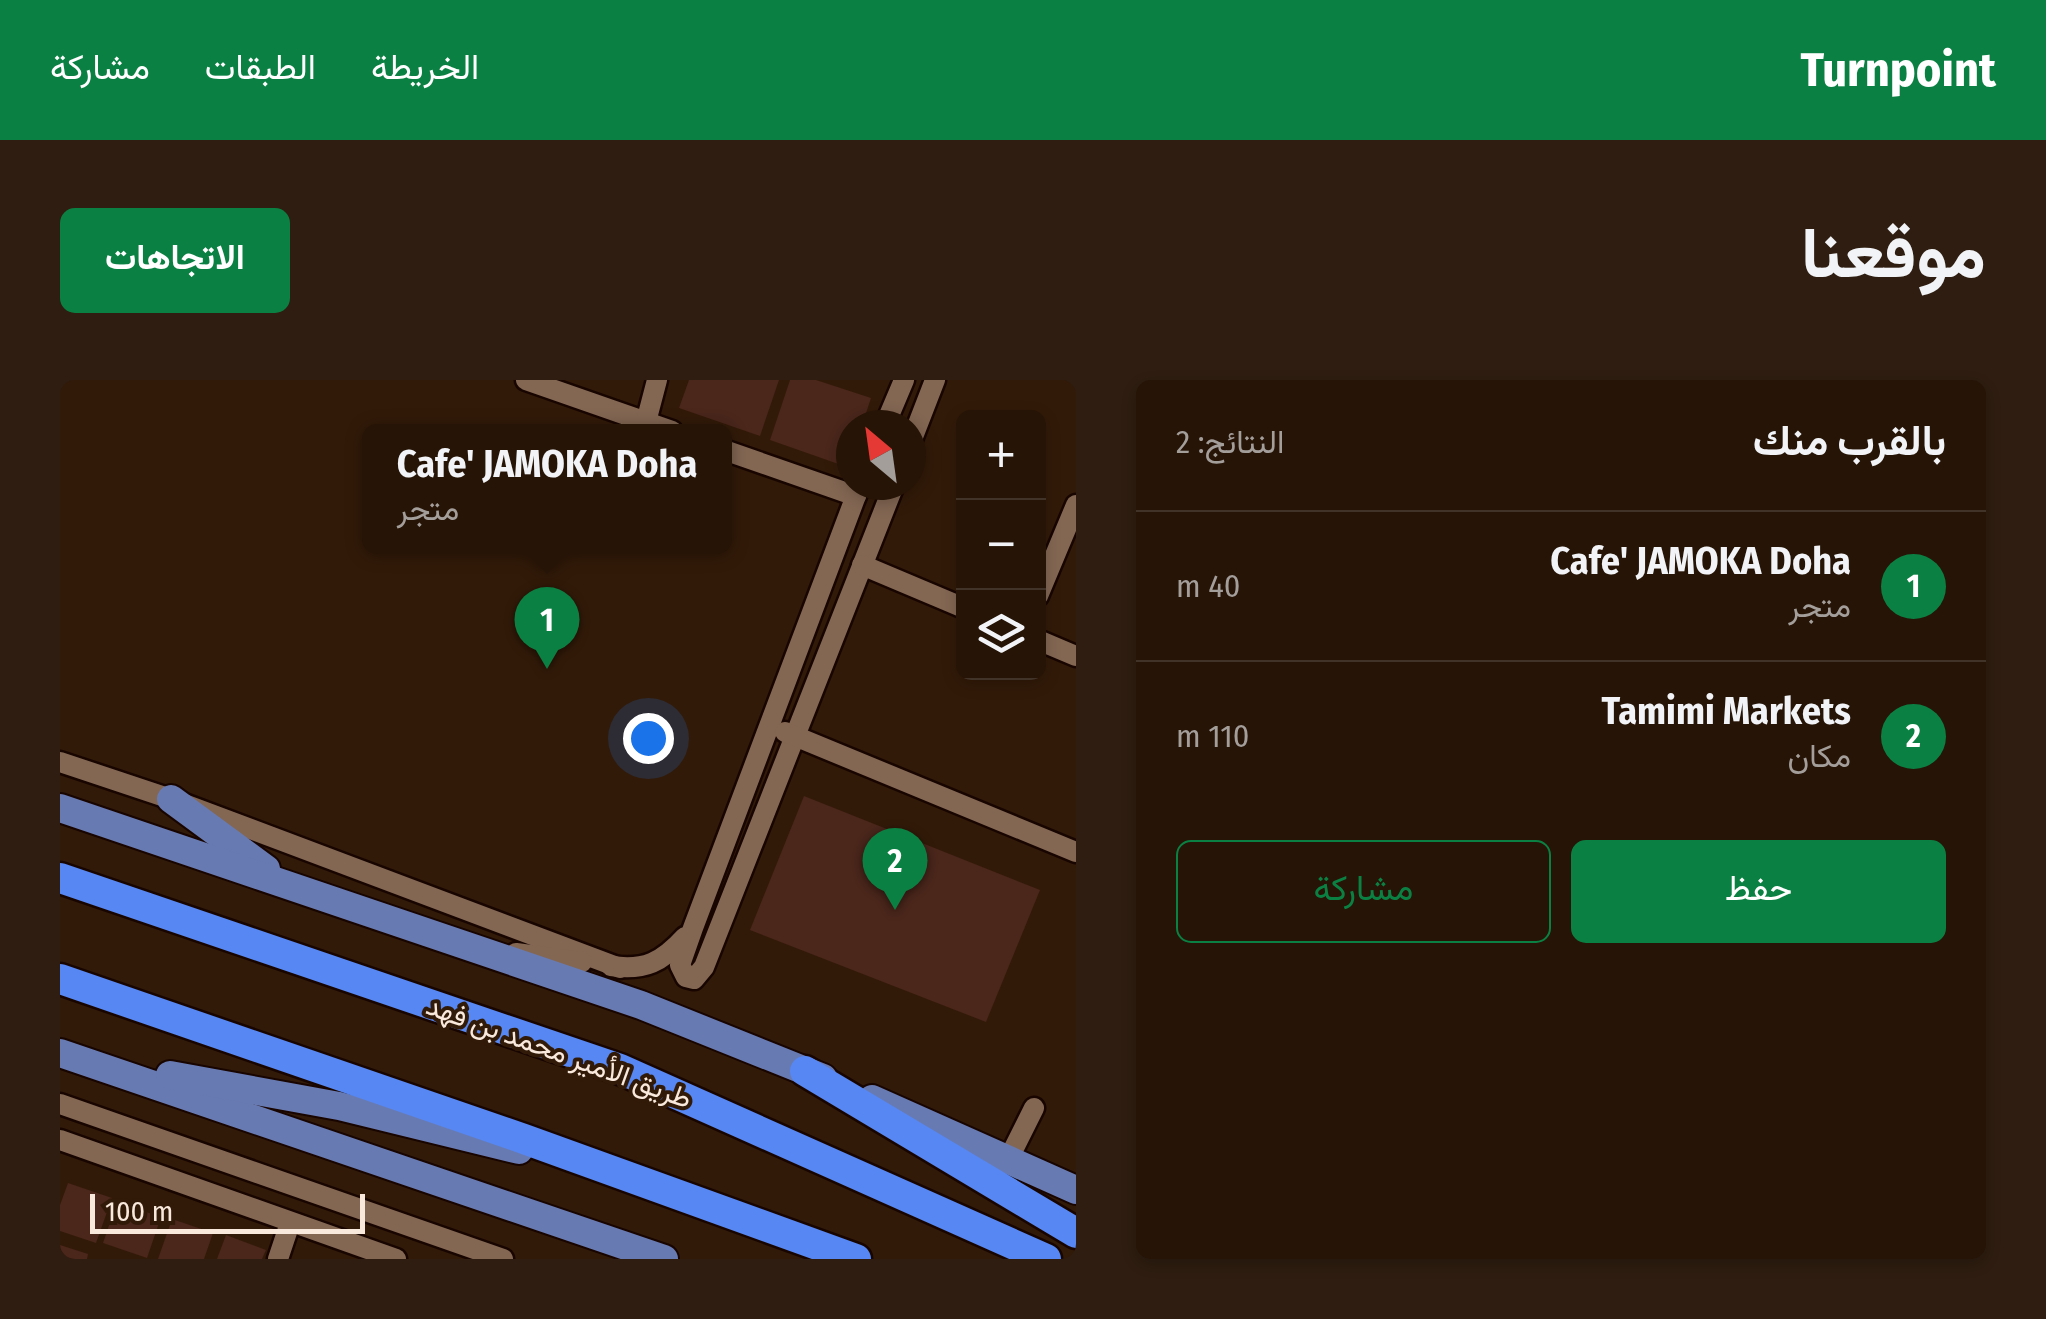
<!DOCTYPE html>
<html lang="ar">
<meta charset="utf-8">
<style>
:root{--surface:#261406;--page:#2e1d10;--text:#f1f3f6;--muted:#a49e9b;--line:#423328;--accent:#0b8043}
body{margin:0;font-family:"Fira Sans Condensed",Vazirmatn,sans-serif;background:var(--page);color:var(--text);direction:rtl}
.controls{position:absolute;right:30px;top:30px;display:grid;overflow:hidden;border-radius:15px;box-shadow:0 5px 15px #0003}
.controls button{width:90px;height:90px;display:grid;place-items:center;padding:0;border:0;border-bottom:2px solid var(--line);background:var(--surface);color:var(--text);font:50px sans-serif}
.compass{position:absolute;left:776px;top:30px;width:90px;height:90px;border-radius:50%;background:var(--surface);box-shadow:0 5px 15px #0003;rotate:331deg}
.scale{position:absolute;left:30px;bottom:25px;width:275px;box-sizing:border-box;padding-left:10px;border:5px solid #f9e9dd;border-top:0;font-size:28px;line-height:35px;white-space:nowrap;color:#f9e9dd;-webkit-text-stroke:8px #321a08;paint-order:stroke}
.you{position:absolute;left:588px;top:358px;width:35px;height:35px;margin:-25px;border:8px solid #fff;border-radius:50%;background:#1a73e8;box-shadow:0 0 0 15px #1a73e833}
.badge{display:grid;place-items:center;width:65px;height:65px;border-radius:50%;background:var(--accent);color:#fff;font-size:32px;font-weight:700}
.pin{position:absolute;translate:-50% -82px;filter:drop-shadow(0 2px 5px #0008)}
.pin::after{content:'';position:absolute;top:52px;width:35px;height:30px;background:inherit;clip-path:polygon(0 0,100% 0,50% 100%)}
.popup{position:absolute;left:302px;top:44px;width:370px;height:130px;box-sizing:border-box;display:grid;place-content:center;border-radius:15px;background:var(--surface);filter:drop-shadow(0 2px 8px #0005);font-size:32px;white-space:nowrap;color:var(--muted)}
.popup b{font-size:38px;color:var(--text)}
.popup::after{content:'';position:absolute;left:50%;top:100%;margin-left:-20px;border:20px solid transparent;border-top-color:var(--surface)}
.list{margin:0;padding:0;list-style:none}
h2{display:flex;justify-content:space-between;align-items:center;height:130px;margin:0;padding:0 40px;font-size:42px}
h2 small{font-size:32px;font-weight:400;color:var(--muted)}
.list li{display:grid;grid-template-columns:65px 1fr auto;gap:30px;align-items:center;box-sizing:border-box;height:150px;padding:0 40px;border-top:2px solid var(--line)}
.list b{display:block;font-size:38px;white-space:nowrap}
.list p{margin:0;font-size:32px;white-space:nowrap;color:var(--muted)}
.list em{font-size:32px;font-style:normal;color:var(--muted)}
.actions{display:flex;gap:20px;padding:30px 40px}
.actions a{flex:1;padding:22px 0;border:2px solid var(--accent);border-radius:15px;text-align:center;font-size:35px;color:var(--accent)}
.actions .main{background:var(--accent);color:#fff}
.icon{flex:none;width:55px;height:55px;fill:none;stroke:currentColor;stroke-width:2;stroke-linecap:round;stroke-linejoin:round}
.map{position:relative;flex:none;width:1016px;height:879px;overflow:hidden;direction:ltr;border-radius:15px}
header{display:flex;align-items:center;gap:60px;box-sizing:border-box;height:140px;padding:0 50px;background:var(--accent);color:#fff}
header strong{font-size:48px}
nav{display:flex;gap:55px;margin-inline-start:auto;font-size:35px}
.intro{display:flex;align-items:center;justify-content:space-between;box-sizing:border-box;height:240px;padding:0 60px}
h1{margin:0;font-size:70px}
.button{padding:25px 45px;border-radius:15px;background:var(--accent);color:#fff;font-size:35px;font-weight:700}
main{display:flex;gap:60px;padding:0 60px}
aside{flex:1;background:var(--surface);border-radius:15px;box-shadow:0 5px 15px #0003}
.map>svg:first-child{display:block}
</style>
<header>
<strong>Turnpoint</strong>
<nav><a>الخريطة</a><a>الطبقات</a><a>مشاركة</a></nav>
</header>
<div class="intro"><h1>موقعنا</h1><a class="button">الاتجاهات</a></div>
<main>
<aside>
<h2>بالقرب منك<small>النتائج: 2</small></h2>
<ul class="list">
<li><span class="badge">1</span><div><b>Cafe' JAMOKA Doha</b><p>متجر</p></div><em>40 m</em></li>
<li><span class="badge">2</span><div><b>Tamimi Markets</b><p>مكان</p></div><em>110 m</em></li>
</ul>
<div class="actions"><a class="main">حفظ</a><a>مشاركة</a></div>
</aside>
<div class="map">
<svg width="1016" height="879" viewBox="0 0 1016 879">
<rect width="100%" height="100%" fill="#321a08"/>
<g fill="#4a261b">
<path d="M629,0H719L700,56L619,28Z"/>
<path d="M730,0H756L811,18L802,45H791L787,87L710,60Z"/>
<path d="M744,416L980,510L926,642L690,550Z"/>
<path d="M8,803L52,818L36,863L0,851V825Z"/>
<path d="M57,822L101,837L87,878L43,863Z"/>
<path d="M112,839L153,853L144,879H98Z"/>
<path d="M166,855L206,870L202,879H157Z"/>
<path d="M0,865L28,874L27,879H0Z"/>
</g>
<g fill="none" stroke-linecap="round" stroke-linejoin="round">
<defs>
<g id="minor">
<path d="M466,0L612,51"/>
<path d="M586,42L597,0"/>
<path d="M825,45L844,0"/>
<path d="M851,62L875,0"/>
<path d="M664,70L796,116"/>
<path d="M800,105L633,548L620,585L626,597L634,599L644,587L834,105"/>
<path d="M802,185L904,228"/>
<path d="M978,216L1016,125"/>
<path d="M978,260L1016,276"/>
<path d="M725,352L1016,472"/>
<path d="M0,382L111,419L560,588"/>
<path d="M456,573L522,582"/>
<path d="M551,586C585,591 602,582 625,557"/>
<path d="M0,724L443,879"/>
<path d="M0,760L336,879"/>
<path d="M948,780L974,728"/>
<path d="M218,879L230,843"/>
</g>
<g id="major">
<path d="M111,419L206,489"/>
<path d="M0,428L581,625L763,698"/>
<path d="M0,673L604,879"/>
<path d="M110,695L279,726L459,770"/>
<path d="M812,719L1016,810"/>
</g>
<g id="highway">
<path d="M0,498L560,689L986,879"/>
<path d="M0,599L464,759L796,879"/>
<path d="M745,691L1016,853"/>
</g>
</defs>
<use href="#minor" stroke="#180500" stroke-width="25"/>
<use href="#major" stroke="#180500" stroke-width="32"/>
<use href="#highway" stroke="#180500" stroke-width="35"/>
<use href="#minor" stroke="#836753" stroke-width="20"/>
<use href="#major" stroke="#687ab2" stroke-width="28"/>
<use href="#highway" stroke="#5687f2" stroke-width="30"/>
</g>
<g text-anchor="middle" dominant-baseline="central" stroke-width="8" stroke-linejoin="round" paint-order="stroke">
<g font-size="28" fill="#f9e9dd" stroke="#321a08">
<text transform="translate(499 672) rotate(20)">طريق الأمير محمد بن فهد</text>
</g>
</g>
</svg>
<div class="controls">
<button>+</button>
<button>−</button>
<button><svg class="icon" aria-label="layers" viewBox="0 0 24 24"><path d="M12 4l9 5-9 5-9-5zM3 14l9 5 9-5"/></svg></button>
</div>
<svg class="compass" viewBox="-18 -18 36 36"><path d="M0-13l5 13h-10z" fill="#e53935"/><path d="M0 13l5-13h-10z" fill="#a49e9b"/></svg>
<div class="scale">100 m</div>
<div class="you"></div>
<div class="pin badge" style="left:487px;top:289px">1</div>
<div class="popup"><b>Cafe' JAMOKA Doha</b>متجر</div>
<div class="pin badge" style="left:835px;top:530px">2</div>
</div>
</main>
